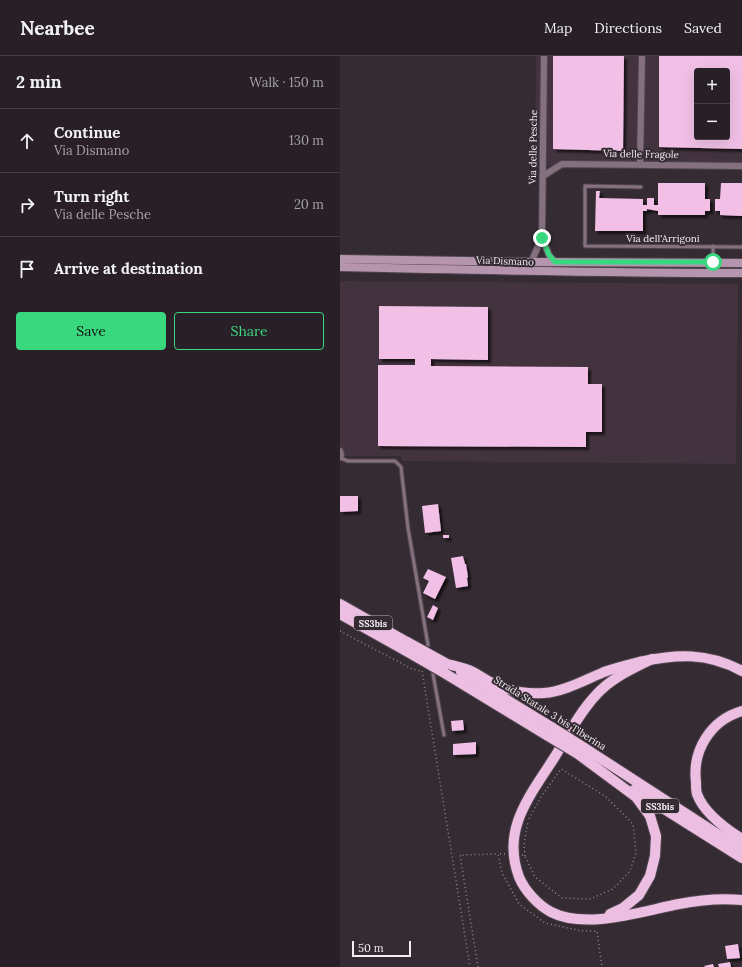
<!DOCTYPE html>
<meta charset="utf-8">
<style>
:root{--surface:#282026;--page:#30282e;--text:#f1f3f6;--muted:#a5a3a7;--line:#443e43;--accent:#39d87f}
body{margin:0;font-family:Lora,serif;background:var(--page);color:var(--text)}
.controls{position:absolute;right:12px;top:12px;display:grid;overflow:hidden;border-radius:4px;box-shadow:0 4px 16px #0002}
.controls button{width:36px;height:36px;display:grid;place-items:center;padding:0;border:0;border-bottom:1px solid var(--line);background:var(--surface);color:var(--text);font:20px sans-serif}
.scale{position:absolute;left:12px;bottom:10px;width:59px;box-sizing:border-box;padding-left:4px;border:2px solid #f3edf2;border-top:0;font-size:11px;line-height:14px;white-space:nowrap;color:#f3edf2;-webkit-text-stroke:3px #352b33;paint-order:stroke}
.stop{position:absolute;width:12px;height:12px;margin:-9px;border:3px solid #39d87f;border-radius:50%;background:#fff}
.stop.end{background:#39d87f;border-color:#fff;box-shadow:0 1px 4px #0008}
.list{margin:0;padding:0;list-style:none}
h2{display:flex;justify-content:space-between;align-items:center;height:52px;margin:0;padding:0 16px;font-size:17px}
h2 small{font-size:13px;font-weight:400;color:var(--muted)}
.list li{display:grid;grid-template-columns:26px 1fr auto;gap:12px;align-items:center;box-sizing:border-box;height:64px;padding:0 16px;border-top:1px solid var(--line)}
.list b{display:block;font-size:15px;white-space:nowrap}
.list p{margin:0;font-size:13px;white-space:nowrap;color:var(--muted)}
.list em{font-size:13px;font-style:normal;color:var(--muted)}
.actions{display:flex;gap:8px;padding:12px 16px}
.actions a{flex:1;padding:9px 0;border:1px solid var(--accent);border-radius:4px;text-align:center;font-size:14px;color:var(--accent)}
.actions .main{background:var(--accent);color:#111}
.icon{flex:none;width:22px;height:22px;fill:none;stroke:currentColor;stroke-width:2;stroke-linecap:round;stroke-linejoin:round}
.map{position:relative;flex:none;width:402px;height:911px;overflow:hidden}
header{display:flex;align-items:center;gap:24px;box-sizing:border-box;height:56px;padding:0 20px;background:var(--surface);border-bottom:1px solid var(--line)}
header strong{font-size:19px}
nav{display:flex;gap:22px;margin-inline-start:auto;font-size:14px}
main{display:flex}
aside{flex:1;background:var(--surface)}
.map>svg:first-child{display:block}
</style>
<header>
<strong>Nearbee</strong>
<nav><a>Map</a><a>Directions</a><a>Saved</a></nav>
</header>
<main>
<aside>
<h2>2 min<small>Walk · 150 m</small></h2>
<ul class="list">
<li><svg class="icon" aria-label="ahead" viewBox="0 0 24 24"><path d="M12 20V5M6 11l6-6 6 6"/></svg><div><b>Continue</b><p>Via Dismano</p></div><em>130 m</em></li>
<li><svg class="icon" aria-label="right" viewBox="0 0 24 24"><path d="M7 20v-9h11M14 6l5 5-5 5"/></svg><div><b>Turn right</b><p>Via delle Pesche</p></div><em>20 m</em></li>
<li><svg class="icon" aria-label="arrive" viewBox="0 0 24 24"><path d="M6 21V4h12l-3 4 3 4H6"/></svg><div><b>Arrive at destination</b></div></li>
</ul>
<div class="actions"><a class="main">Save</a><a>Share</a></div>
</aside>
<div class="map">
<svg width="402" height="911" viewBox="0 0 402 911">
<defs>
<filter id="shadow"><feDropShadow dx="3" dy="3" stdDeviation="1" flood-color="#0009"/></filter>
</defs>
<rect width="100%" height="100%" fill="#352b33"/>
<g fill="#43333f" fill-rule="evenodd">
<path d="M196,0H402V111L195,110ZM357,15H387V81H357Z"/>
<path d="M0,225L398,228L396,408L62,405L61,400H0Z"/>
</g>
<g fill="#f2c0e7" fill-rule="evenodd" filter="url(#shadow)">
<path d="M213,0H284L283,95L213,93Z"/>
<path d="M319,0H402V93L319,91ZM357,15H387V81H357Z"/>
<path d="M318,127H365V143H370V155H365V159H318V155L307,153V155H303V175H255L256,135H260L259,142L303,143V149H307V142H314V149H318Z"/>
<path d="M381,127H402V160L380,159V155H375V143H380Z"/>
<path d="M39,250L148,251V304L91,303V310L248,311V328H262V376H246V391L38,390V309H75V303H39Z"/>
<path d="M0,440H18V455L0,456Z"/>
<path d="M98,448L101,475L85,477L82,450Z"/>
<rect x="103" y="479" width="6" height="3"/>
<path d="M123,500L125,508H126L128,521L127,522L128,530L116,532L111,502Z"/>
<path d="M88,513L106,521L95,543L83,537L89,525L83,522Z"/>
<path d="M93,549L98,552L93,564L87,561Z"/>
<path d="M123,664L124,674L112,675L111,665Z"/>
<path d="M136,686V698L113,699V688Z"/>
<path d="M398,888L400,902L387,903L385,890Z"/>
<path d="M390,906L391,911H379L378,908Z"/>
<path d="M373,908L374,911H365L364,910Z"/>
</g>
<g fill="none" stroke-linecap="round" stroke-linejoin="round">
<defs>
<g id="service">
<path d="M301,131L245,130V190L402,191"/>
<path d="M373,190V215"/>
<path d="M0,402L8,405H55L61,411L68,472L88,589"/>
<path d="M93,618L104,679"/>
</g>
<g id="minor">
<path d="M300,108L302,0"/>
<path d="M203,120L222,108L402,110"/>
<path d="M202,182L209,199L215,206"/>
<path d="M191,206L202,182L204,0"/>
<path d="M0,395L1,399L0,401"/>
</g>
<g id="secondary">
<path d="M0,203L191,206L402,207"/>
<path d="M0,211C134,214 268,217 402,217"/>
</g>
<g id="trunk">
<path d="M0,548L67,586"/>
<path d="M0,558L66,595"/>
<path d="M312,603C292,613 271,622 256,639C239,657 227,681 214,702C190,740 161,773 179,821C185,835 198,849 211,856C246,874 302,855 339,848C359,844 381,842 402,844"/>
<path d="M107,608C115,610 125,612 133,616C141,620 148,626 157,629C172,636 188,638 204,637C223,636 247,623 264,616C275,612 287,609 299,606C336,598 367,596 402,615"/>
<path d="M121,616L213,672"/>
<path d="M106,618L208,680"/>
<path d="M402,655C371,664 352,694 356,726C356,730 356,735 357,738C364,757 386,773 402,783"/>
<path d="M243,691L402,794"/>
<path d="M238,698L296,741L310,760L316,780L315,800L310,820L299,839L283,852L270,858"/>
<path d="M294,734L402,802"/>
</g>
</defs>
<use href="#service" stroke="#50464e" stroke-width="5"/>
<use href="#minor" stroke="#50464e" stroke-width="8"/>
<use href="#secondary" stroke="#50464e" stroke-width="10"/>
<use href="#trunk" stroke="#50464e" stroke-width="12"/>
<g stroke="#8f878d" stroke-width="1.5" stroke-dasharray="1 3" stroke-linecap="butt">
<path d="M0,575L72,613L81,615"/>
<path d="M82,615L130,911"/>
<path d="M165,798H158L162,817L179,848L205,867L242,875H257L262,911"/>
<path d="M182,799L185,800L195,821L222,842L250,843L273,833L290,815L296,797L293,768L265,740L221,713L201,741L189,763"/>
<path d="M185,800L184,788L188,766"/>
<path d="M138,911L120,799L158,798"/>
</g>
<use href="#service" stroke="#857080" stroke-width="3"/>
<use href="#minor" stroke="#857080" stroke-width="6"/>
<use href="#secondary" stroke="#b595ae" stroke-width="8"/>
<use href="#trunk" stroke="#ecbee2" stroke-width="10"/>
<defs>
<g id="trunk-bridge">
<path d="M67,586L107,608"/>
<path d="M66,595L106,618"/>
<path d="M213,672L243,691"/>
<path d="M208,680L238,698"/>
</g>
</defs>
<use href="#trunk-bridge" stroke="#50464e" stroke-width="12" stroke-linecap="butt"/>
<use href="#trunk-bridge" stroke="#ecbee2" stroke-width="10"/>
</g>
<g fill="none" stroke-linecap="round" stroke-linejoin="round">
<path stroke="#39d87f" stroke-width="5" d="M202,182L209,199L215,206H373"/>
</g>
<g text-anchor="middle" dominant-baseline="central" stroke-width="4" stroke-linejoin="round" paint-order="stroke">
<g fill="#352b33" stroke="#bab3b9" stroke-width="1">
<rect x="14" y="560" width="38" height="14" rx="3"/>
<rect x="301" y="743" width="38" height="14" rx="3"/>
</g>
<g font-size="9" font-weight="bold" fill="#f3edf2">
<text x="33" y="567">SS3bis</text>
<text x="320" y="750">SS3bis</text>
</g>
<g font-size="10" fill="#f3edf2" stroke="#352b33">
<text transform="translate(193 91) rotate(-89)">Via delle Pesche</text>
<text transform="translate(301 98) rotate(1)">Via delle Fragole</text>
<text x="323" y="182">Via dell'Arrigoni</text>
<text transform="translate(165 205) rotate(2)">Via Dismano</text>
<text transform="translate(210 657) rotate(32)">Strada Statale 3 bis Tiberina</text>
</g>
</g>
</svg>
<div class="controls">
<button>+</button>
<button>−</button>
</div>
<div class="scale">50 m</div>
<div class="stop" style="left:373px;top:206px"></div>
<div class="stop end" style="left:202px;top:182px"></div>
</div>
</main>
